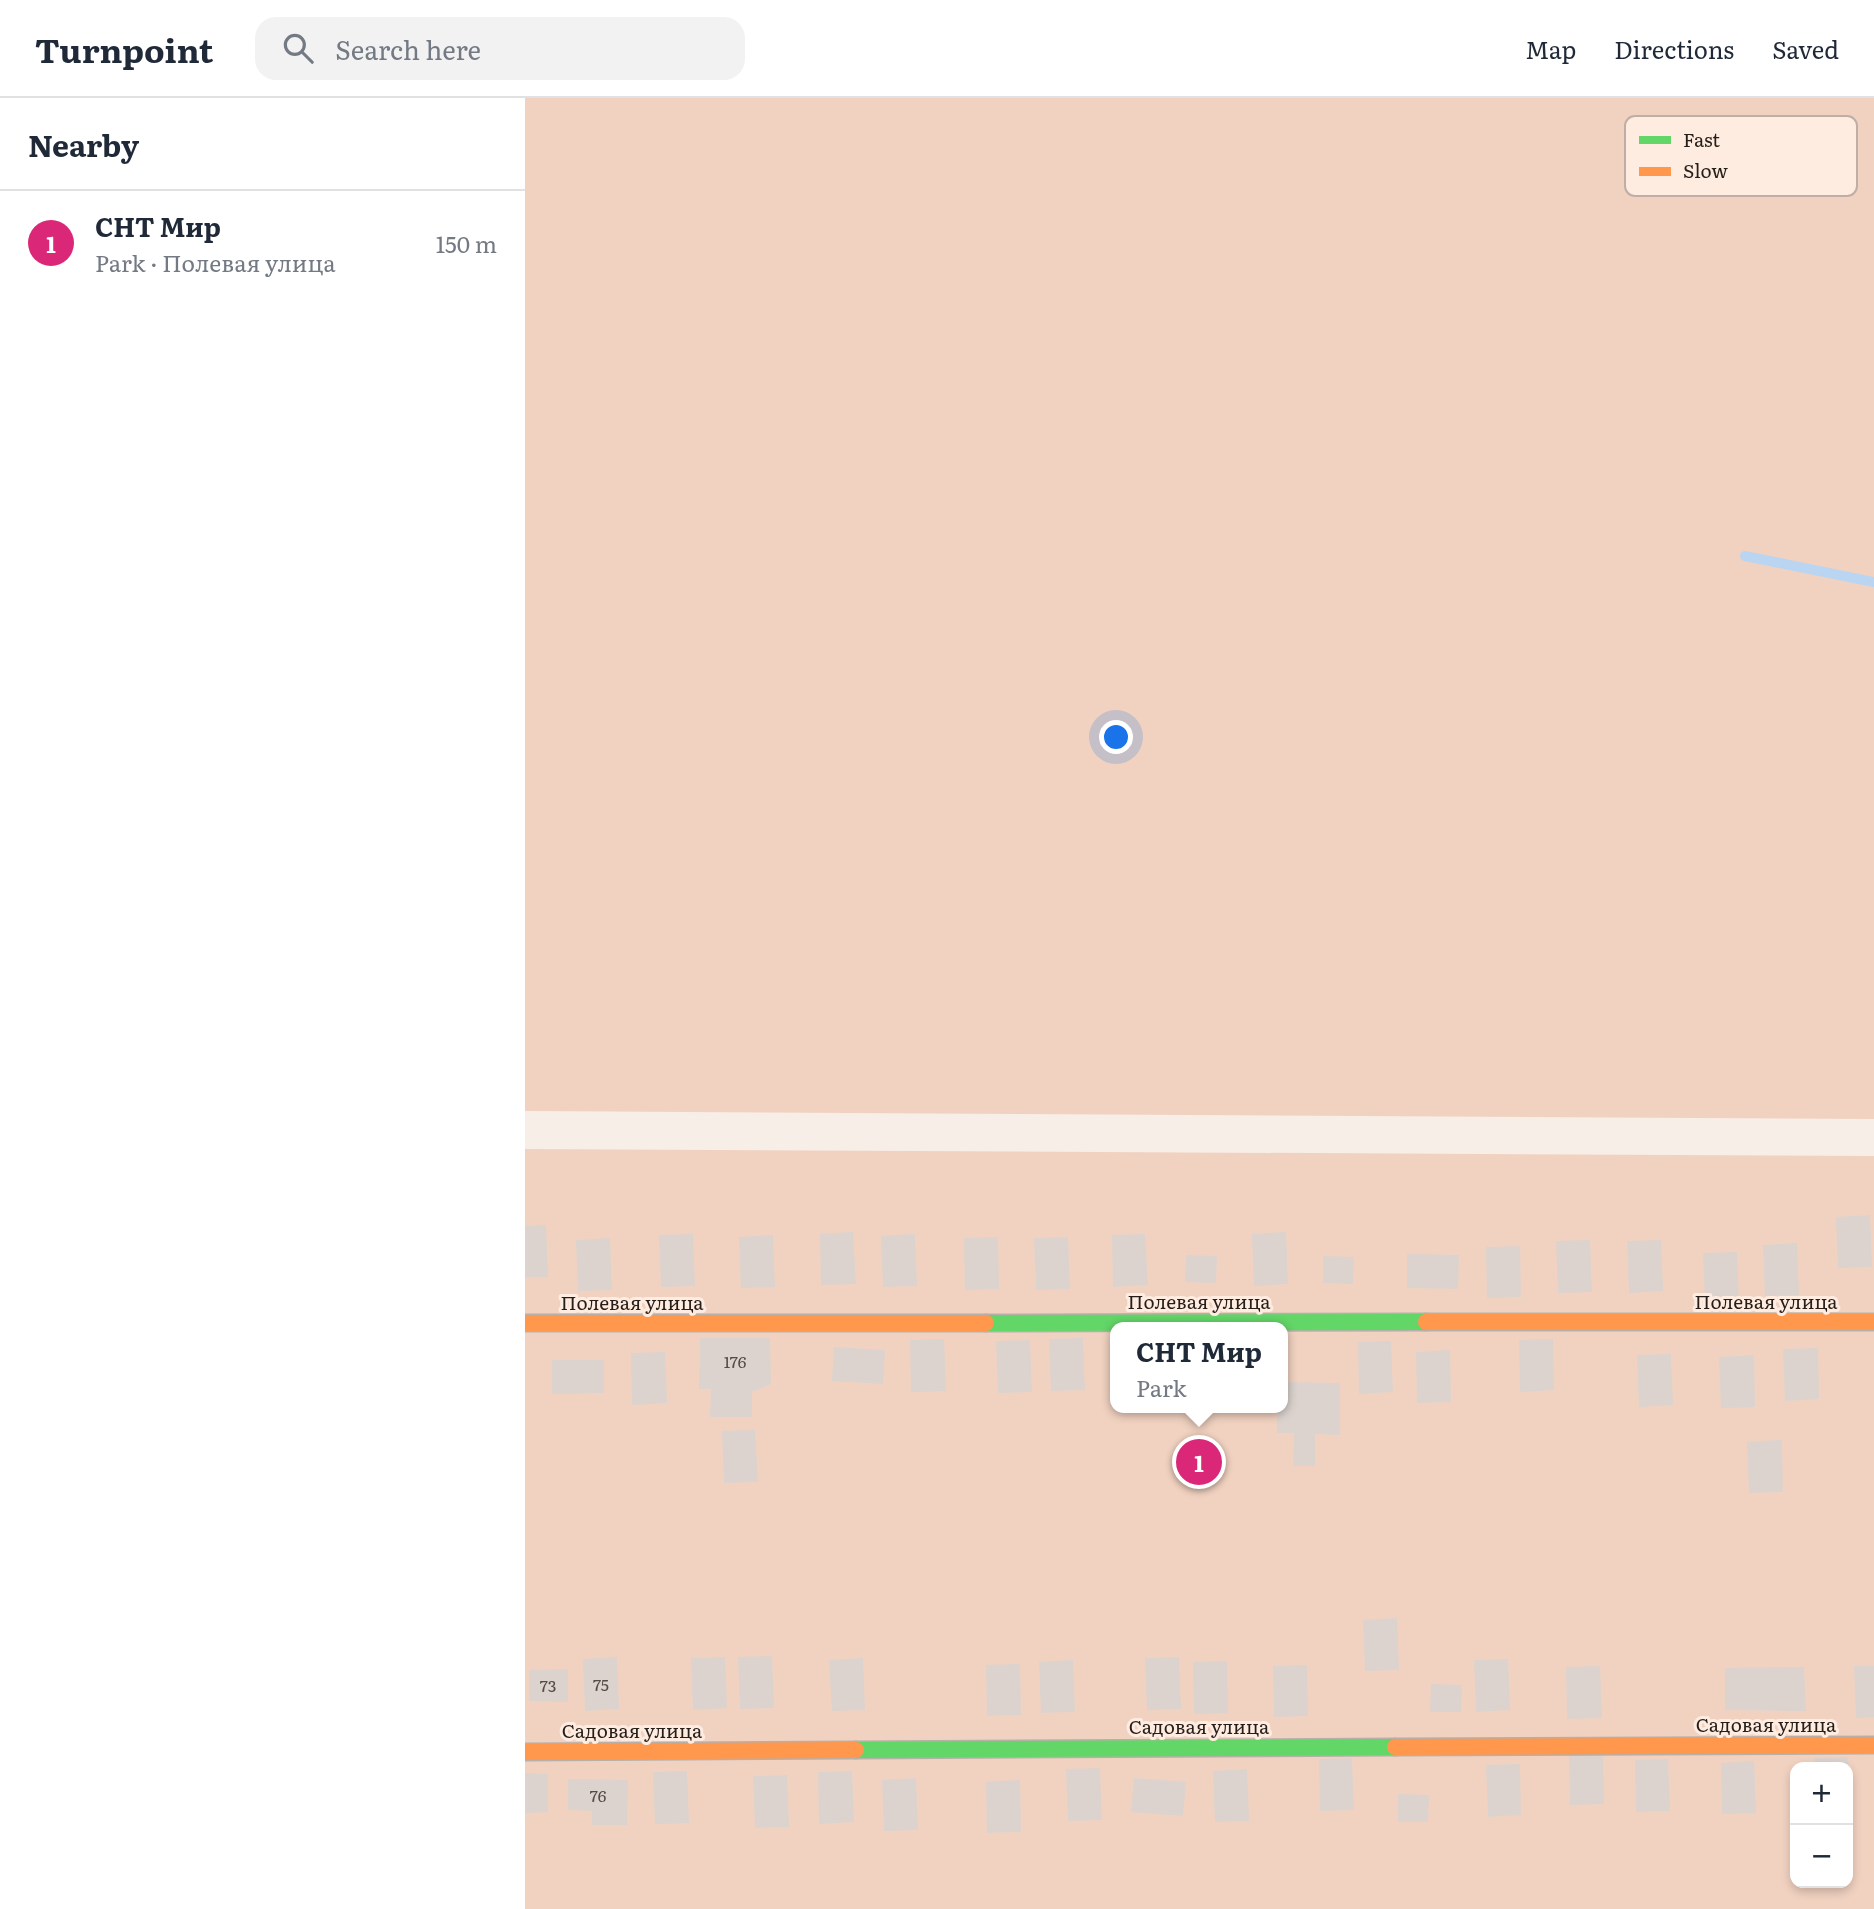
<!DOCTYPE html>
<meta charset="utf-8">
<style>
:root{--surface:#fff;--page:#f2f2f3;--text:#1f2937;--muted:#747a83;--line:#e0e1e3;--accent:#db2777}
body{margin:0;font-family:Literata,serif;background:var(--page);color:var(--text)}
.controls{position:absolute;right:21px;bottom:21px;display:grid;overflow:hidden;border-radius:14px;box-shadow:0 4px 10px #0003}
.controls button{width:63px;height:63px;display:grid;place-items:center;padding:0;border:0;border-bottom:2px solid var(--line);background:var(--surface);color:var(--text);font:35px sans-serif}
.you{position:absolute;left:592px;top:640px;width:24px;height:24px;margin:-18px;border:5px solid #fff;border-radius:50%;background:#1a73e8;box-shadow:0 0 0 10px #1a73e833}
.badge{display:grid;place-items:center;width:46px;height:46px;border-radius:50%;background:var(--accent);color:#fff;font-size:23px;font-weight:700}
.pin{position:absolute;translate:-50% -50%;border:4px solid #fff;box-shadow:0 2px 7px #0006}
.popup{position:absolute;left:585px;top:1224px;width:178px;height:91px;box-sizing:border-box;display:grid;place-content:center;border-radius:14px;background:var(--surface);filter:drop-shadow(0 2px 5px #0005);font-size:23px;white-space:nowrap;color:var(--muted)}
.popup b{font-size:26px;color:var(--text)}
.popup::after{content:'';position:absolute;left:50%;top:100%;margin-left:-14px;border:14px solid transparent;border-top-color:var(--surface)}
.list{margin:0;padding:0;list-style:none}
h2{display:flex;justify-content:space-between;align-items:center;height:91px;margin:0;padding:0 28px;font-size:30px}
h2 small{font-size:23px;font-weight:400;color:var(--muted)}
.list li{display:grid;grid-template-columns:46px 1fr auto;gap:21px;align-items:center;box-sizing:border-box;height:105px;padding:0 28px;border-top:2px solid var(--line)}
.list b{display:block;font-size:26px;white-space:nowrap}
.list p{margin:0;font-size:23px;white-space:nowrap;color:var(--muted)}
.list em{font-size:23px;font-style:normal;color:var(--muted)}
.icon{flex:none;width:38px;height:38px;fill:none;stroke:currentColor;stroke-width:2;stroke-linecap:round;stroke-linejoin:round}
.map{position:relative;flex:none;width:1349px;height:1811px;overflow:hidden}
header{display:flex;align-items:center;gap:42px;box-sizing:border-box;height:98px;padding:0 35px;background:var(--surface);border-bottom:2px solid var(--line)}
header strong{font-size:33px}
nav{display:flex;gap:38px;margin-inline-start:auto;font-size:24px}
.search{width:490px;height:63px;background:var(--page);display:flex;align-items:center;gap:18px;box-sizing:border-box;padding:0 24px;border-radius:21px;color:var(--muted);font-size:26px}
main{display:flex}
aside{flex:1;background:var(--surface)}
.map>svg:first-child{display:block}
</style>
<header>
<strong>Turnpoint</strong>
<div class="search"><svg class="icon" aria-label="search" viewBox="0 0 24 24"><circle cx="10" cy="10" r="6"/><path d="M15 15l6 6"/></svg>Search here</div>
<nav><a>Map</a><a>Directions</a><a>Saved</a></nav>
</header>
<main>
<aside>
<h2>Nearby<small></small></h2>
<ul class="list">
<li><span class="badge">1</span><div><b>СНТ Мир</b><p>Park · Полевая улица</p></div><em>150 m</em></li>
</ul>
</aside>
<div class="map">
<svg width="1349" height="1811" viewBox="0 0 1349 1811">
<rect width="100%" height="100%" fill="#f8eee8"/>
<g fill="#f1d2c1" fill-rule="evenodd">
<path d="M0,0H1349V1021L0,1013Z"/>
<path d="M0,1051L1349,1058V1811H0ZM590,1229H758V1310H590ZM1270,1669H1323V1785H1270Z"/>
</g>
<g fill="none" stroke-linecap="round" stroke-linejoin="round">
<path stroke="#bad5f1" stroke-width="10" d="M1220,458L1349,484"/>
</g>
<g fill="#dcd3ce">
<path d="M1345,1117L1347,1169L1313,1170L1311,1119Z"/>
<path d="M21,1127L23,1179H0V1128Z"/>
<path d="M328,1134L331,1186L296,1187L295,1136Z"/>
<path d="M761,1134L763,1186L729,1188L727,1136Z"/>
<path d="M168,1136L170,1188L136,1189L134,1137Z"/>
<path d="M390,1136L392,1188L358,1189L356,1138Z"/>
<path d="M620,1136L623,1187L588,1189L587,1137Z"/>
<path d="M248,1137L250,1189L216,1190L214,1139Z"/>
<path d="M473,1139L474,1191L440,1192L439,1140Z"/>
<path d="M543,1139L545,1191L511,1192L509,1140Z"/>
<path d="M85,1140L87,1192L53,1193L51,1142Z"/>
<path d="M1065,1142L1067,1194L1033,1195L1031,1143Z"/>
<path d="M1136,1142L1138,1193L1104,1195L1102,1143Z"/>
<path d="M1272,1145L1274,1197L1240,1198L1238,1147Z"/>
<path d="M995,1148L996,1199L962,1200L961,1149Z"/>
<path d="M1212,1154L1214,1205L1180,1206L1178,1155Z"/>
<path d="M882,1156L934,1157L933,1191L882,1190Z"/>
<path d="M661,1157L692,1158L691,1185L660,1184Z"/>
<path d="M798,1158L829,1159L828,1186L798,1185Z"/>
<path d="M175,1240H245L246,1286L227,1294V1319H185L186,1291H174Z"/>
<path d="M558,1240L560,1292L526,1293L524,1241Z"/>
<path d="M419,1241L421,1293L386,1294L385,1242Z"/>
<path d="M1028,1241L1029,1292L995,1294L994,1242Z"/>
<path d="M505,1242L507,1294L473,1295L471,1243Z"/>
<path d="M866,1243L868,1294L834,1296L833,1244Z"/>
<path d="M309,1249L360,1252L358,1286L307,1283Z"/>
<path d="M1293,1250L1294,1301L1260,1303L1258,1251Z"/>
<path d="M925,1252L926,1304L892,1305L891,1254Z"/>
<path d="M140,1254L142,1305L107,1307L106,1255Z"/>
<path d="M1146,1256L1148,1307L1114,1309L1112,1257Z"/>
<path d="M1229,1257L1230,1309L1196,1310L1194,1259Z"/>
<path d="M27,1262H79V1295L27,1296Z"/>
<path d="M758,1284L815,1285V1337L790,1336V1368H768L769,1335H752V1310H758Z"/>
<path d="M230,1332L233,1384L199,1385L197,1333Z"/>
<path d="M1257,1342L1258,1394L1224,1395L1222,1344Z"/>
<path d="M872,1520L874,1572L840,1573L838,1522Z"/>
<path d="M247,1558L249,1610L215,1611L213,1559Z"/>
<path d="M92,1559L94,1611L60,1613L58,1561Z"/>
<path d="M200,1559L202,1610L168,1612L166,1560Z"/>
<path d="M654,1559L656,1611L622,1612L620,1560Z"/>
<path d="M338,1560L340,1612L307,1613L304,1562Z"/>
<path d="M983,1561L985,1612L951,1614L949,1562Z"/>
<path d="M548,1562L550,1614L516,1615L514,1564Z"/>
<path d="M702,1563L703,1615L669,1616L668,1564Z"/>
<path d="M495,1566L496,1617L462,1618L461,1567Z"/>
<path d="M782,1567L783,1618L749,1619L748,1568Z"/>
<path d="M1075,1568L1077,1620L1042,1621L1041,1569Z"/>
<path d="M1329,1568H1349V1619L1331,1620Z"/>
<path d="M1279,1569L1281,1613L1200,1612V1570Z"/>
<path d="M43,1571V1604L4,1603V1572Z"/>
<path d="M906,1586L937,1587L936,1614H905Z"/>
<path d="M1078,1654L1079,1706L1045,1707L1044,1655Z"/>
<path d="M1323,1659L1324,1669H1290L1289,1660Z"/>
<path d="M827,1660L829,1712L795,1713L794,1661Z"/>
<path d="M1143,1661L1145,1713L1111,1714L1110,1662Z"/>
<path d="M1229,1663L1231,1715L1197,1716L1196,1665Z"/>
<path d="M995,1666L996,1717L963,1719L961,1667Z"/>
<path d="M575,1670L577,1722L543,1723L541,1671Z"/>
<path d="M722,1671L724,1723L690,1724L688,1673Z"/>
<path d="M162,1673L164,1725L130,1726L128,1674Z"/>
<path d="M327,1673L329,1724L294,1726L293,1674Z"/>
<path d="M0,1675L23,1676V1714L0,1715Z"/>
<path d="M262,1677L264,1729L230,1730L228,1678Z"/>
<path d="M391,1680L393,1732L359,1733L357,1682Z"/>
<path d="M609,1680L661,1684L658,1718L606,1714Z"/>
<path d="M43,1681L103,1682L102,1727H67V1713L43,1712Z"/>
<path d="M495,1682L496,1734L462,1735L461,1684Z"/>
<path d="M873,1696L904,1697L903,1724H873Z"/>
</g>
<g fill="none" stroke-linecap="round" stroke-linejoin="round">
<defs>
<g id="fast">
<path d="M461,1225L901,1224"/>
<path d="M331,1652L870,1649"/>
</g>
<g id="slow">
<path d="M901,1224H1349"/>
<path d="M0,1225H461"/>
<path d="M870,1649L1349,1647"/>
<path d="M0,1654L331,1652"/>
</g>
</defs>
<use href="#fast" stroke="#b7afaa" stroke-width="19"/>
<use href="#slow" stroke="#b7afaa" stroke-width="19"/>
<use href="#fast" stroke="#63d668" stroke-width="16"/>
<use href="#slow" stroke="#ff974d" stroke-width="16"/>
</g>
<g text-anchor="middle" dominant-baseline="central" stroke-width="6" stroke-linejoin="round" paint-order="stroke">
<g font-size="16" fill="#544b46">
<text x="210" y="1263">176</text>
<text x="76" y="1586">75</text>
<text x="23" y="1587">73</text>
<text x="73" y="1697">76</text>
</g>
<g font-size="19" fill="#261e19" stroke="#ffece1">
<text x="674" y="1203">Полевая улица</text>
<text x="1241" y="1203">Полевая улица</text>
<text x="107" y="1204">Полевая улица</text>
<text x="1241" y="1626">Садовая улица</text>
<text x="674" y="1628">Садовая улица</text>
<text x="107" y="1632">Садовая улица</text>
</g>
</g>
<rect x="1100" y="18" width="232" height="80" rx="10" fill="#ffece1" stroke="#beaea5" stroke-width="2"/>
<rect x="1114" y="38" width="32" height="8" fill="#63d668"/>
<rect x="1114" y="69" width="32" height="9" fill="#ff974d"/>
<g font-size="19" fill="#261e19">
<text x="1158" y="49">Fast</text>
<text x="1158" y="80">Slow</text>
</g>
</svg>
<div class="controls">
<button>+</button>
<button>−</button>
</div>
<div class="you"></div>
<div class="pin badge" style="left:674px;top:1364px">1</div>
<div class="popup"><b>СНТ Мир</b>Park</div>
</div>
</main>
